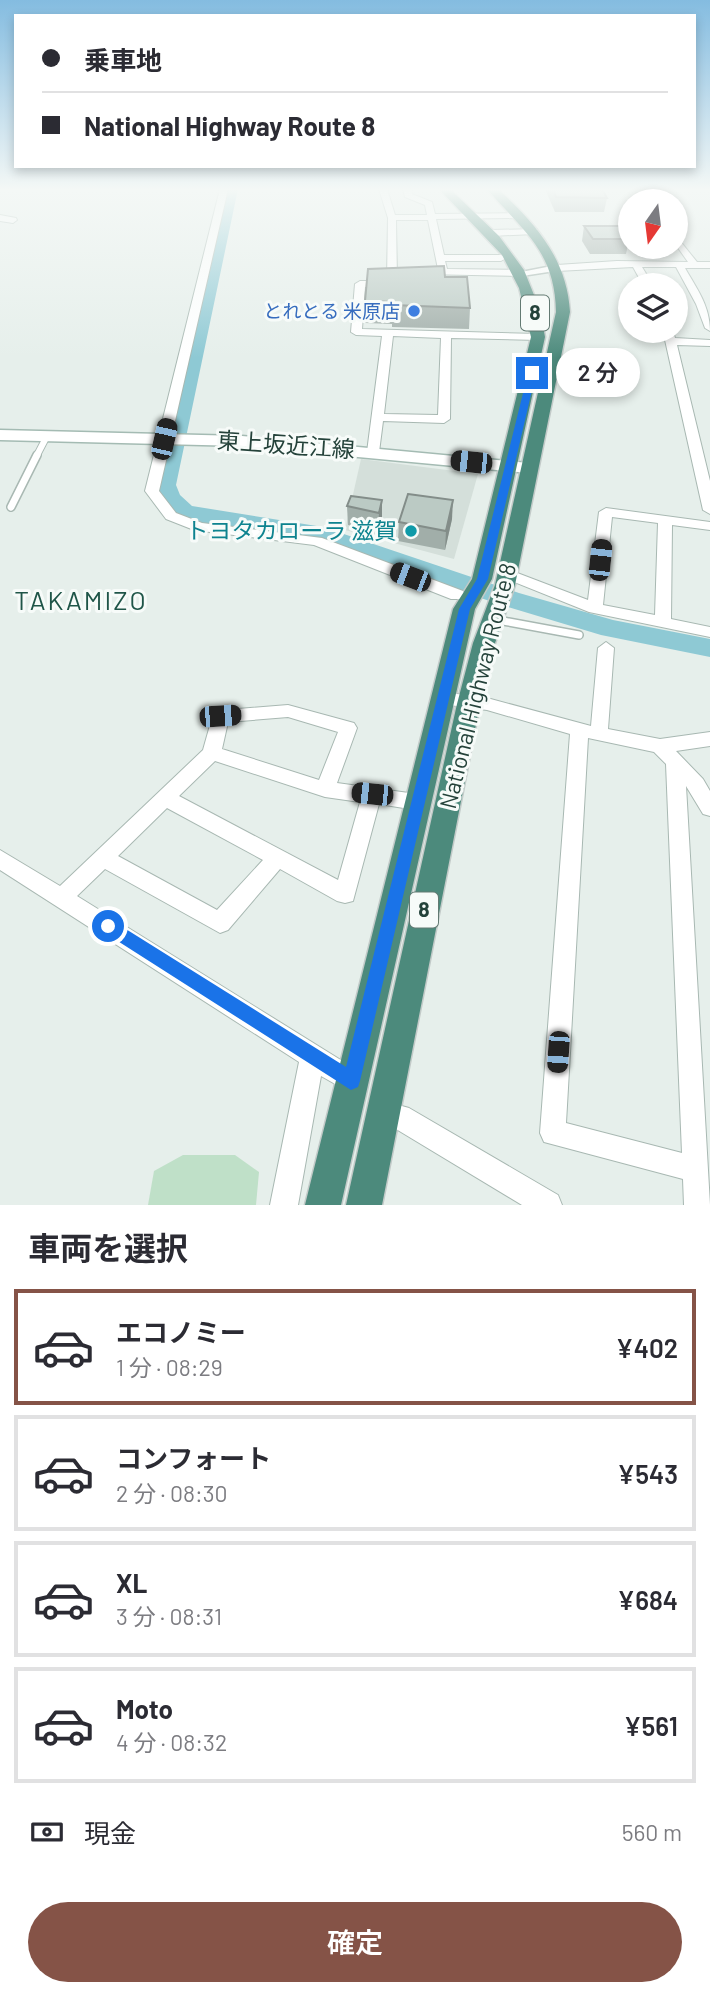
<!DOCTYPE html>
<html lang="ja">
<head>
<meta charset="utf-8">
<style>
	:root { --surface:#fff; --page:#f7f7f7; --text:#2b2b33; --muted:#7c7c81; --line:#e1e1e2; --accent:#855347 }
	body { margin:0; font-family:Barlow,"Noto Sans JP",sans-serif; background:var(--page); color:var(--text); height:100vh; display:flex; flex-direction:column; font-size:26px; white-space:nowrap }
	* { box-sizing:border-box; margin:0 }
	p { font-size:23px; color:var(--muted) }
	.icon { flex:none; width:38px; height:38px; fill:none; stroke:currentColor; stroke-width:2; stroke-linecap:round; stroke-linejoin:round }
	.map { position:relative; height:1205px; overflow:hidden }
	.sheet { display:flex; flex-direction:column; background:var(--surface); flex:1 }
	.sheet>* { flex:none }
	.guide { position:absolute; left:14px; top:14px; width:682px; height:154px; border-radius:0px; box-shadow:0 4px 10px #0003; display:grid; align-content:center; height:154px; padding:0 28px; background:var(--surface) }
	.needle { width:46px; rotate:194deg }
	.controls { position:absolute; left:618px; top:189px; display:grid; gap:14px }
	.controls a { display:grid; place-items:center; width:70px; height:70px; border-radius:50%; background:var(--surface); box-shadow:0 4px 10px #0003; font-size:35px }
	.end { position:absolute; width:32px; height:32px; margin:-16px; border:9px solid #1a73e8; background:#fff; box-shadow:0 0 0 4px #fff }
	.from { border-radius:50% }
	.bubble { position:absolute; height:49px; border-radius:24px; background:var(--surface); box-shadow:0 4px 10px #0003; font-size:23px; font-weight:600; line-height:49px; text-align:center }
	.car { position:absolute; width:21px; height:42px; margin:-21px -10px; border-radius:9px; box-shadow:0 0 5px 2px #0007; background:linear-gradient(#222 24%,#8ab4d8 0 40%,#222 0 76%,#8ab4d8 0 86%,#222 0) }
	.guide b { display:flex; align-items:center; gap:24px; height:66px; font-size:26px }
	.guide b+b { border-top:2px solid var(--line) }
	.guide i { width:18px; height:18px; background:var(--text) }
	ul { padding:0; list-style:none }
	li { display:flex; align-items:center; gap:21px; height:116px; margin:0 14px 10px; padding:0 14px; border:4px solid var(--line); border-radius:0px }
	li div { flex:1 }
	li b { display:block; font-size:26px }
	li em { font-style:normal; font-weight:600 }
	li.active { border-color:var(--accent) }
	li>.icon { width:63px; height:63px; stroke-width:1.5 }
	h2 { padding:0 28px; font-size:32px; line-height:84px }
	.pay { display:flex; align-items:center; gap:18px; height:77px; padding:0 28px; font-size:26px }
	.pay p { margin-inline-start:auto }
	.button { display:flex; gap:14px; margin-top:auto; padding:14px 28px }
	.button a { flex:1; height:80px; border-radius:42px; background:var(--accent); color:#fff; font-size:28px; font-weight:600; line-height:80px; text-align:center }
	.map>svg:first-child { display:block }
	.built { fill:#d4dfda }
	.green { fill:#bfe0c8 }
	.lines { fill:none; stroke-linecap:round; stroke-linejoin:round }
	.river { fill:#8ec9d4; fill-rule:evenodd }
	.service-far1-casing { stroke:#a8b8b2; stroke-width:8 }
	.service-casing { stroke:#a8b8b2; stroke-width:10 }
	.minor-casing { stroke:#a8b8b2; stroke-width:2 }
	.tertiary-casing { stroke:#a8b8b2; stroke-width:3 }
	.secondary-casing { stroke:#a4bbb3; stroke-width:3 }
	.trunk-casing { stroke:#c2cac8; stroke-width:3 }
	.service-far1 { stroke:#fff; stroke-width:6 }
	.service { stroke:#fff; stroke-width:7 }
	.minor { fill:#fff; fill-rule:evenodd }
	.tertiary { fill:#fff; fill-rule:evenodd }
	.secondary { fill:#fff; fill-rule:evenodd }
	.trunk { fill:#4c8a7c; fill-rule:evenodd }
	.wall { fill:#a1aea9 }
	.shaded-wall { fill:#838d89 }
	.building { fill:#bbcac4; stroke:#838d89; stroke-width:2 }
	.route { fill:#1a73e8 }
	.shop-dot { fill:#3f7fe0; stroke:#f7fbf9; stroke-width:2.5 }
	.culture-dot { fill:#0f9aa8; stroke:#f7fbf9; stroke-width:2.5 }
	.labels { text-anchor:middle; stroke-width:6; stroke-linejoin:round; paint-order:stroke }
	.far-shop-label { font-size:19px; fill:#366cbe; stroke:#f7fbf9; text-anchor:end }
	.shield { fill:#f7fbf9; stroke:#637a73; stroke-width:2 }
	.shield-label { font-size:21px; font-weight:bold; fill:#24423a }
	.street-label { font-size:23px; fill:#24423a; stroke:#f7fbf9 }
	.culture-label { font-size:23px; fill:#0d838f; stroke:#f7fbf9; text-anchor:end }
	.quarter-label { font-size:26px; letter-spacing:2px; fill:#1f5548; stroke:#f7fbf9 }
</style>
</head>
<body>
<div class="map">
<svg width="710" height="1205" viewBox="0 0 710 1205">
	<rect width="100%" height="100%" fill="#e6efeb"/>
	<!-- built -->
	<polygon class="built" points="361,459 478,474 454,559 345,530"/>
	<!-- green -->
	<polygon class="green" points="183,1155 235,1155 259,1172 256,1205 148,1205 154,1171"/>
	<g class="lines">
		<!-- river -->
		<polygon class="river" points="224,189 238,189 176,485 180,495 192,506 323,527 519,593 613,620 710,639 710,657 601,635 501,605 311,539 209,525 176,516 162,503 154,485"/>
		<!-- service-far1 casing -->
		<g class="service-far1-casing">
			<polyline id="service-far1" points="36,457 47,436"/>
		</g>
		<!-- service casing -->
		<g class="service-casing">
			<g id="service">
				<polyline points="11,507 37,455"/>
				<polyline points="503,621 579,635"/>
			</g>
		</g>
		<!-- minor casing -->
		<g class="minor-casing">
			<g id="minor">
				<polygon points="220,189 228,189 159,491 176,513 202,523 322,538 463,591 465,595 463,599 451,599 314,545 194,530 166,519 145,491"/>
				<path d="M379 189H387L395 215H427L425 205 405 197 403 189H411L412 194 432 202 435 214 522 213V217L519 218 436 219 444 255H501L506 258 501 261H445L447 269 522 270 527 273 522 276 420 274V270L438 269 428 220H396L397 279 393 286 390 287H365L362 329 538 334 543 337 538 340 451 338 450 419 444 423 383 421 379 452 373 456 367 452 382 336 356 335 351 332 355 284 360 281H386L387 279 388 218ZM393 336 441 338 438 415 384 414Z"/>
				<polygon points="0,215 16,218 17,220 13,223 0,221"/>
				<polygon points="537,229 537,233 534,234 491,236 487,233 491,230"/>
				<path d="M676 236 697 262H710V268H685C697 289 710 306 710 331L705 328 696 304 676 267H642L653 285H643L633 267 557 271 552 268 557 265 617 261 688 262 676 245Z"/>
				<polygon points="663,331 673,331 675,338 710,340 710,346 677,345 710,481 710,514 703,510"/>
				<path d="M606 508 710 522V530L672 525 671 619 710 627V637L589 612 502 577 499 574 507 569 512 571 588 600 599 512ZM612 517 658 523 655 615 603 605Z"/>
				<path d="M606 642 614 648 608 729 660 739 710 732V746L676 751 703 779 710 791V816L703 814 686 786 710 1205H684L683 1179 544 1142 540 1133 570 734 487 710 442 704 436 702 433 698 436 694 442 692 487 698 591 726 598 648ZM588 738 654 752 666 764 682 1153 566 1123Z"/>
				<path d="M288 705 354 723 357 728 337 783 416 794 423 797 426 802 423 807 416 810 379 804 353 901 345 903 337 901 280 869 228 930 220 933 105 869 77 896 360 1072 363 1081 360 1090 351 1093 321 1076 298 1205H270L299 1062 0 870V850L60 886 203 750 214 711ZM288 717 338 732 319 780 222 749 228 722ZM215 761 325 797 360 802 338 880 179 796ZM167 808 263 860 217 910 118 856Z"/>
				<polygon points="380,1100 409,1108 558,1195 562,1205 522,1205 396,1129 371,1122 367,1113 371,1104"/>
			</g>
		</g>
		<!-- tertiary casing -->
		<g class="tertiary-casing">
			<polygon id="tertiary" points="557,265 561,266 561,270 522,276 516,273"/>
		</g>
		<!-- secondary casing -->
		<g class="secondary-casing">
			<polygon id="secondary" points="0,430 242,436 528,463 537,468 528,473 242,446 0,440"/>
		</g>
		<!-- trunk casing -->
		<g class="trunk-casing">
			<g id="trunk">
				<polygon points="439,189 450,189 499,236 524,270 540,310 545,337 492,579 475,609 341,1205 305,1205 453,609 472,579 531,337 519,288 502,255"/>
				<path d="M487 189H498C536 224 567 259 570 312L515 585 495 643 480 704 382 1205H346L457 704 473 643 495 585 556 312C555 251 523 231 487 189Z"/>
			</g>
		</g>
		<!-- service-far1 -->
		<use href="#service-far1" class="service-far1"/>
		<!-- service -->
		<use href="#service" class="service"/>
		<!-- minor -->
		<use href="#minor" class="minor"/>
		<!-- tertiary -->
		<use href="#tertiary" class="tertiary"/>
		<!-- secondary -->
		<use href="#secondary" class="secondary"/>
		<!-- trunk -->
		<use href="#trunk" class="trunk"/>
	</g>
	<!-- wall -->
	<g class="wall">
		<polygon points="545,189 602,189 607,198 604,212 555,212"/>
		<polygon points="584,226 629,239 626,254 590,254 582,241"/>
		<polygon points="445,277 470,308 469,329 392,327 392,324 365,323 365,301"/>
		<polygon points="382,500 382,520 378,532 348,525 347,506"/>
		<polygon points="452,519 445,550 398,541 399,522"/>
	</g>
	<!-- shaded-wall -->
	<g class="shaded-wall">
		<polygon points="382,500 382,520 378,532 379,513"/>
		<polygon points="453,500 452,519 445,550 446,531"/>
	</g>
	<!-- building -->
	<g class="building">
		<polygon points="553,189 602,189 607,198 556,197"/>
		<polygon points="584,226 622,226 629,239 593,239"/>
		<polygon points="444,266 445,277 467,277 470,308 393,305 393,302 365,301 368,269"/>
		<polygon points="408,494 453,500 446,531 399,522"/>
		<polygon points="351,496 382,500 379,513 347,506"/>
	</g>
	<!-- sky -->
	<linearGradient id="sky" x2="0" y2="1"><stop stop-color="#84bce0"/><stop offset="0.53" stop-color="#f4f8f6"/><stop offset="1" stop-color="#f4f8f6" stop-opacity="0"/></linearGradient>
	<rect width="710" height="358" fill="url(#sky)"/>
	<!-- route -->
	<polygon class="route" points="532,371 536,373 488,579 470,609 360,1081 358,1087 351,1090 102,931 100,926 102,921 113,921 346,1067 459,609 477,579 528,373"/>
	<!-- markers -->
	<circle class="shop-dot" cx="414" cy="311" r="7"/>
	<circle class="culture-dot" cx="411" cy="531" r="7"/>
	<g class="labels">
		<!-- far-shop labels -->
		<g class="far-shop-label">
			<text x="400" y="318">とれとる 米原店</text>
		</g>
		<!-- shield labels -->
		<g class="shield">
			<rect x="521" y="295.5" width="28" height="35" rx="5"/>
			<rect x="410" y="892.5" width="28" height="35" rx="5"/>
		</g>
		<g class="shield-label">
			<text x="535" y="320">8</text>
			<text x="424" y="917">8</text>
		</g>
		<!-- street labels -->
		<g class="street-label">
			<text transform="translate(286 445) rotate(4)" y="8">東上坂近江線</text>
			<text transform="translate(478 686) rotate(-76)" y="8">National Highway Route 8</text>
		</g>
		<!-- culture labels -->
		<g class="culture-label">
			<text x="397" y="539">トヨタカローラ 滋賀</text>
		</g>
		<!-- quarter labels -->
		<g class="quarter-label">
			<text x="81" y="610">TAKAMIZO</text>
		</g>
	</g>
</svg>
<div class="controls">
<a><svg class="needle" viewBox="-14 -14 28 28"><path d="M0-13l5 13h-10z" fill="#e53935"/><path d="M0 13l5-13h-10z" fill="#7c7c81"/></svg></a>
<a><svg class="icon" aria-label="layers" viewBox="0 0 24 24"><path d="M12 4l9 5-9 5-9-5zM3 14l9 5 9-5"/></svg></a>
</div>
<i class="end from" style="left:108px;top:926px"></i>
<i class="end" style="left:532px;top:373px"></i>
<div class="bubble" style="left:556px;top:348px;width:84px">2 分</div>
<i class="car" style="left:164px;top:439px;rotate:13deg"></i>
<i class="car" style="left:471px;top:462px;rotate:276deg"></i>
<i class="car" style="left:600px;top:560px;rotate:6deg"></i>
<i class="car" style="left:410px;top:577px;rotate:291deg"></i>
<i class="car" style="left:220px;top:716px;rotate:86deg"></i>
<i class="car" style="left:372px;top:794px;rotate:276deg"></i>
<i class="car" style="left:558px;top:1052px;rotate:184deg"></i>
<div class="guide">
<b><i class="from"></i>乗車地</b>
<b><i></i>National Highway Route 8</b>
</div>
</div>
<section class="sheet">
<h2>車両を選択</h2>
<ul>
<li class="active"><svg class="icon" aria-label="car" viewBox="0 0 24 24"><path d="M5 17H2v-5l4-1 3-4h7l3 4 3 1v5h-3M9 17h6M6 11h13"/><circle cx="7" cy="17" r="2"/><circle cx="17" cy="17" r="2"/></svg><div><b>エコノミー</b><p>1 分 · 08:29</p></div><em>¥402</em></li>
<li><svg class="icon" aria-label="car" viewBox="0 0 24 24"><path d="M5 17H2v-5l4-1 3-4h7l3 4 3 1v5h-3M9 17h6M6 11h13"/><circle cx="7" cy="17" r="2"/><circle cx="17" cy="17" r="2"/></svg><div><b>コンフォート</b><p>2 分 · 08:30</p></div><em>¥543</em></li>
<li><svg class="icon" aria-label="car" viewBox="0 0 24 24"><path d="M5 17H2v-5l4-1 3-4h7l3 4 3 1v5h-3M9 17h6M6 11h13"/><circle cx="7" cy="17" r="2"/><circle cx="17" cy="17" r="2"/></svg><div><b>XL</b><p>3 分 · 08:31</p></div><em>¥684</em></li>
<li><svg class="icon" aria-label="car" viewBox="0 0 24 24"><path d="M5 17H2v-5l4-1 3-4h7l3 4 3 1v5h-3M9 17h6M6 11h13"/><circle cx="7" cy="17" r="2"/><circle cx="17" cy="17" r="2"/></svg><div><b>Moto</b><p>4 分 · 08:32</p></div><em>¥561</em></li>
</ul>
<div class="pay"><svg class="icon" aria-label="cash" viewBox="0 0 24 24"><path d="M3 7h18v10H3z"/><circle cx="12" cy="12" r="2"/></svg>現金<p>560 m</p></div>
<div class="button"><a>確定</a></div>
</section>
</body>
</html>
